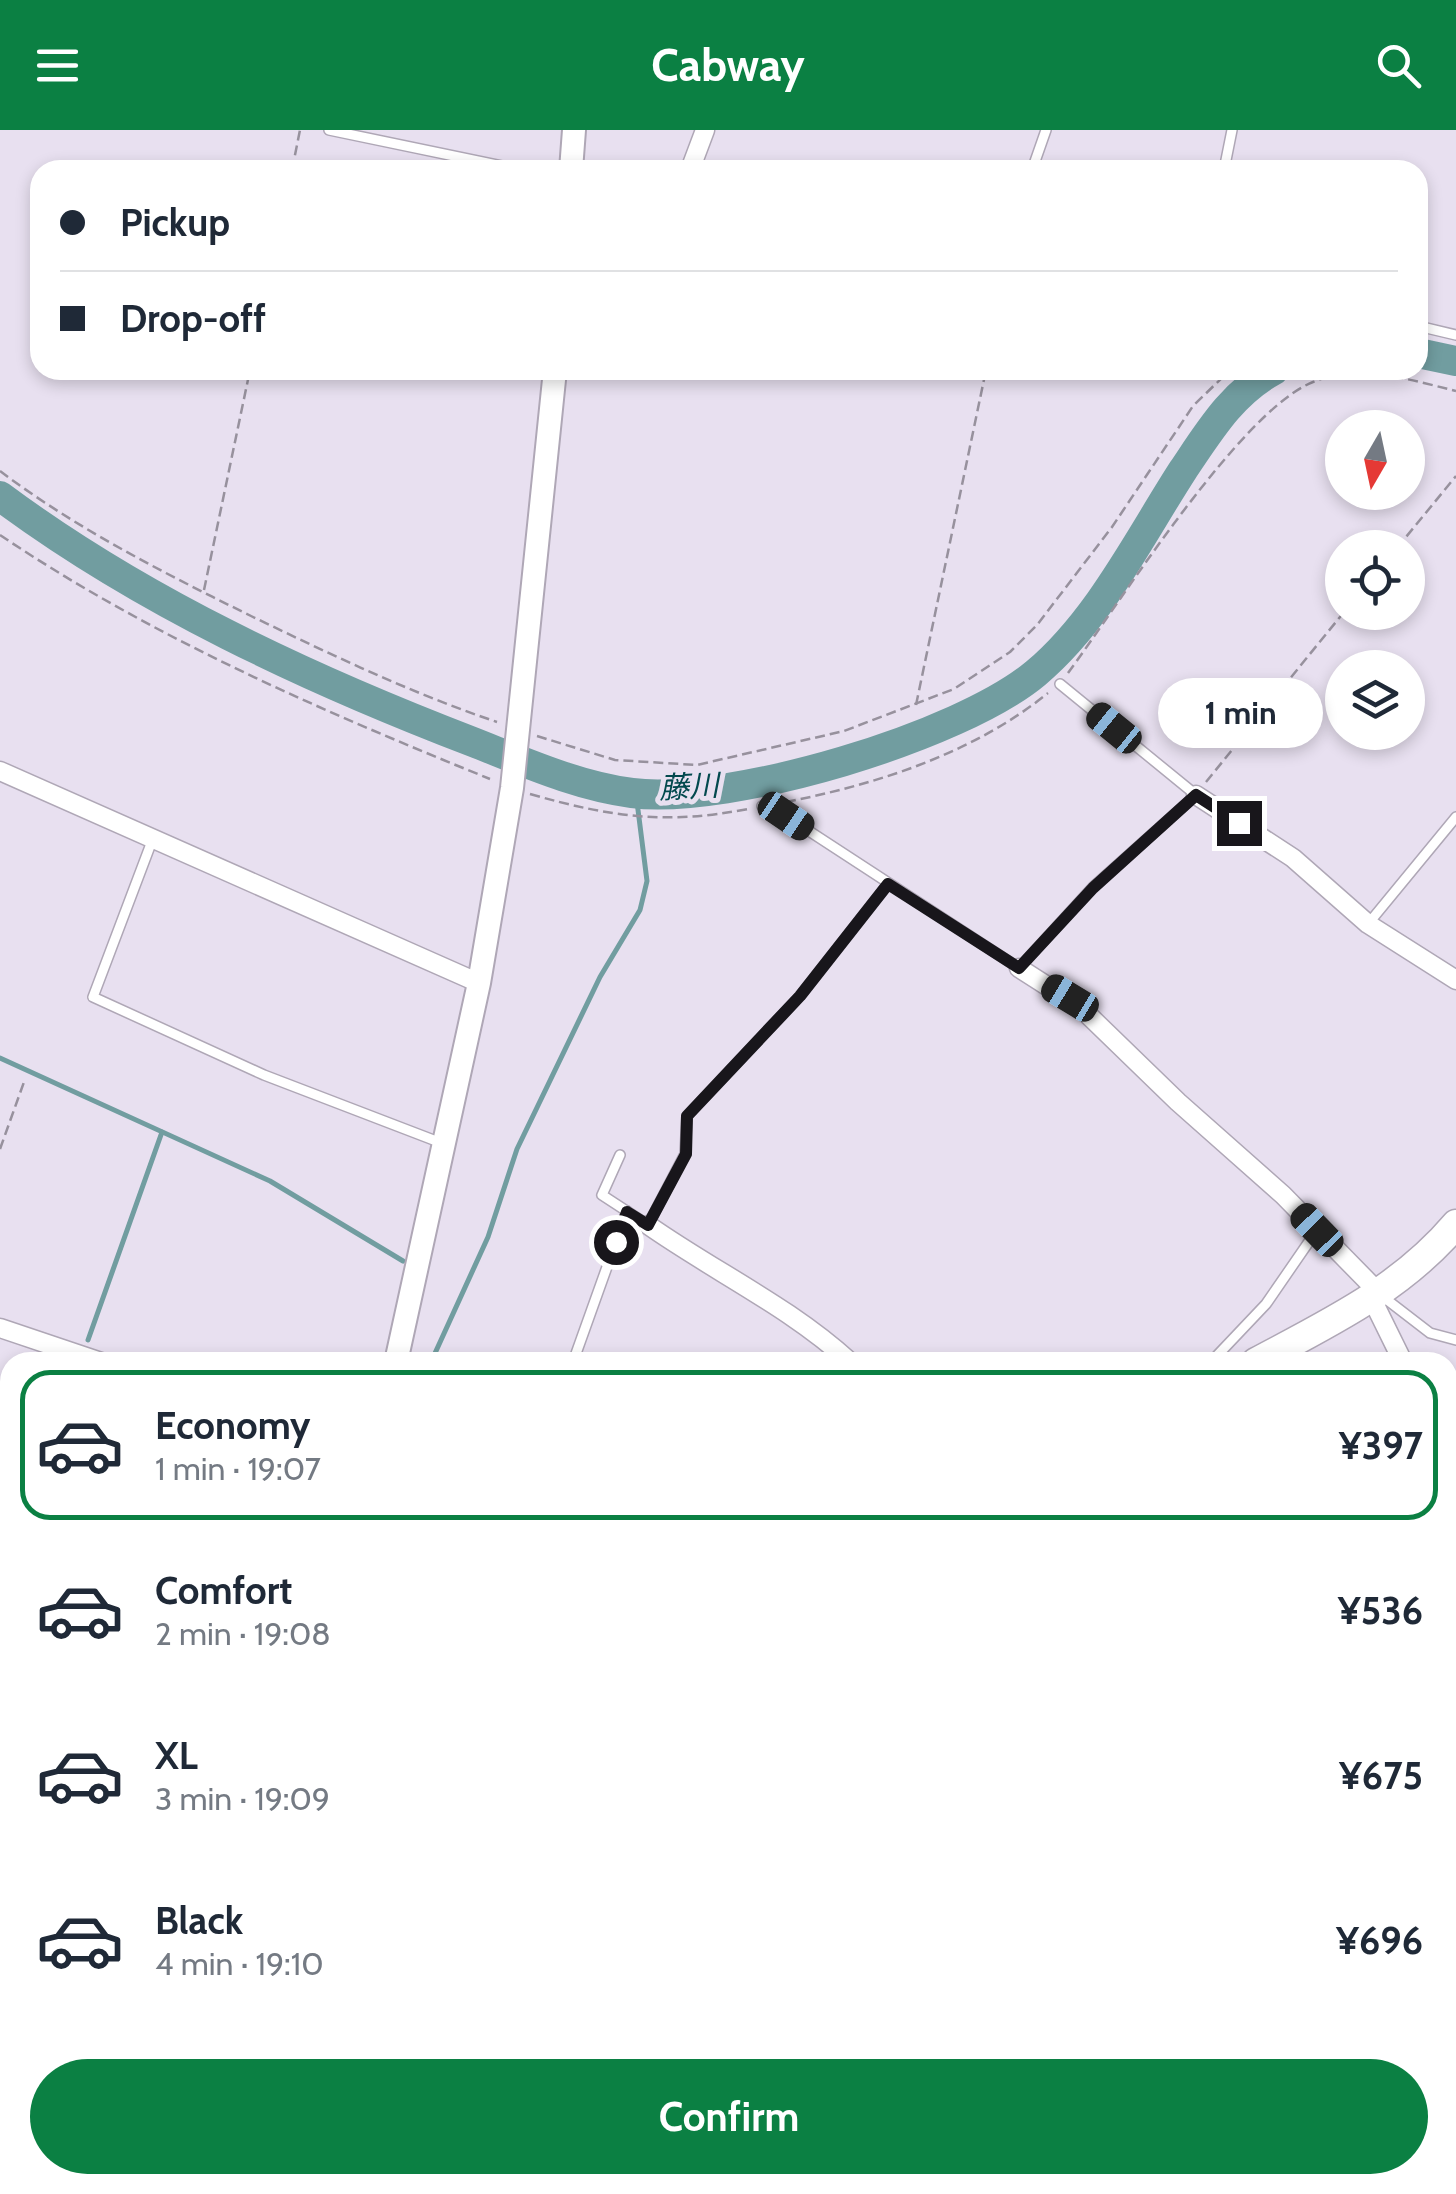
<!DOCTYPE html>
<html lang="en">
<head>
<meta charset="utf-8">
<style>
	:root { --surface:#fff; --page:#f6f6f7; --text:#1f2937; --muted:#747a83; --line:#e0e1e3; --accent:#0b8043 }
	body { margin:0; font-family:Cabin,"Noto Sans JP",sans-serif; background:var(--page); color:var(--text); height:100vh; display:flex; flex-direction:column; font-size:38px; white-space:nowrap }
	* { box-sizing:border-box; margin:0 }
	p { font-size:32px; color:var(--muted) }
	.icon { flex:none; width:55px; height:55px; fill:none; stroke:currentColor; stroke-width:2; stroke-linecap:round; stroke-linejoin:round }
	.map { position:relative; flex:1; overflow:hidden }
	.side { position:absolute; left:0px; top:1222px; width:1458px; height:842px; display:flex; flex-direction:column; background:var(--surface); border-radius:30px 30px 0 0; box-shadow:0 5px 15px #0003 }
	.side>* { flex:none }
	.hud { position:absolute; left:30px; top:30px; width:1398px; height:220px; border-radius:30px; box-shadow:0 5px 15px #0003; display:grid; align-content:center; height:220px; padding:0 30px; background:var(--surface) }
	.needle { width:65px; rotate:189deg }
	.buttons { position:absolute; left:1325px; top:280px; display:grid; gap:20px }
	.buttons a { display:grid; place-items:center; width:100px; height:100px; border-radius:50%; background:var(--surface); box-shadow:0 5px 15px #0003; font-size:50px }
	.end { position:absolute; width:45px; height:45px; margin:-22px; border:12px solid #18161b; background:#fff; box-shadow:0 0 0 5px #fff }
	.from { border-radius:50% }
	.bubble { position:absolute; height:70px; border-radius:35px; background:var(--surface); box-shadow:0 5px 15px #0003; font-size:32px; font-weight:700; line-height:70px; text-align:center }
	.car { position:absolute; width:30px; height:60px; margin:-30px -15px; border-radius:12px; box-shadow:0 0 8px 2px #0007; background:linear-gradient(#222 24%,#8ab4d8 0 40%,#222 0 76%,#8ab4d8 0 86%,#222 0) }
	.hud b { display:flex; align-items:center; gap:35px; height:95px; font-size:38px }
	.hud b+b { border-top:2px solid var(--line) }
	.hud i { width:25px; height:25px; background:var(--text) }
	ul { padding:18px 0 0; list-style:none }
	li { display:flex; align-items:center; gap:30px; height:150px; margin:0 20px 15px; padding:0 10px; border:5px solid transparent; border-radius:30px }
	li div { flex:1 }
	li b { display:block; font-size:38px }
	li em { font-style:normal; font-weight:700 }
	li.active { border-color:var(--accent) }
	li>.icon { width:90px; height:90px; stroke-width:1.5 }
	.primary-button { display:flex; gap:20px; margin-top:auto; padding:20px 30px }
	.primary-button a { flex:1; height:115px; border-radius:60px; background:var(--accent); color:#fff; font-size:40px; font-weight:700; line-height:115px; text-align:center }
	header { display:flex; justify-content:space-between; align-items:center; height:130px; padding:0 30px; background:var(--accent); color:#fff; font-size:45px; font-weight:700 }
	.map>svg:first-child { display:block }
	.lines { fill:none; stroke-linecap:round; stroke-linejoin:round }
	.stream { stroke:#719da0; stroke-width:5 }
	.river { stroke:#719da0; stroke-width:30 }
	.service-casing { stroke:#afa7b6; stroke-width:12 }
	.minor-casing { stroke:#afa7b6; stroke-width:21 }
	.tertiary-casing { stroke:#afa7b6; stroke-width:26 }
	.primary-casing { stroke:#afa7b6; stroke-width:31 }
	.path { stroke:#97919d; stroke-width:2.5; stroke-dasharray:10 5; stroke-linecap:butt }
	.service { stroke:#fff; stroke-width:9 }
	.minor { stroke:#fff; stroke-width:18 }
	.tertiary { stroke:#fff; stroke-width:22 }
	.primary { stroke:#fff; stroke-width:28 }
	.route { stroke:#18161b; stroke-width:12 }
	.labels { text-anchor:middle; stroke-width:10; stroke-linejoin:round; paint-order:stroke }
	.water-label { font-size:30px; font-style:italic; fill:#03494e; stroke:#e8e0f0 }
</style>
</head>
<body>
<header><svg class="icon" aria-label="menu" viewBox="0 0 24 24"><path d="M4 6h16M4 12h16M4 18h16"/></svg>Cabway<svg class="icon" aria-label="search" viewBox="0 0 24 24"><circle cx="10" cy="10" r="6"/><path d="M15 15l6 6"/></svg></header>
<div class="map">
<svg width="1456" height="2064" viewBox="0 0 1456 2064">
	<rect width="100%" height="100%" fill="#e8e0f0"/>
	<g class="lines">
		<!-- stream -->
		<g class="stream">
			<polyline points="0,928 270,1051 403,1131"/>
			<polyline points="88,1210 162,1002"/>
			<polyline points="431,1232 488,1107 517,1019 600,847 640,780 647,751 636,664"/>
			<polyline points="0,1497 10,1470"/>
			<polyline points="359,2055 363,2064"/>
		</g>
		<!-- river -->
		<g class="river">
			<polyline points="1418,223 1456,231"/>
			<path d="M0 366C141 471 309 549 473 612 524 632 577 656 632 663 731 675 960 607 1036 543 1099 490 1139 408 1183 340 1210 300 1232 263 1274 240"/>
		</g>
		<!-- service casing -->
		<g class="service-casing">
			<g id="service">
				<polyline points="329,0 521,40"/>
				<polyline points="1032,40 1046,0"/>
				<polyline points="1224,40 1232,0"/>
				<polyline points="1418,196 1456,205"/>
				<polyline points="762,676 786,686 1019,838 1093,757 1196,665 1060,554"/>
				<polyline points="152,711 93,867 264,945 444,1014"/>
				<polyline points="1368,794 1456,687"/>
				<polyline points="620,1025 602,1065 648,1095 685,1024 687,986 800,866 888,754"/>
				<polyline points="1382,1166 1430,1203 1456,1210"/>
				<polyline points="573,1232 627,1081"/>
				<polyline points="1211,1232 1266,1174 1317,1100"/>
				<polyline points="0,1606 10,1615"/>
				<polyline points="777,2064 782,2055"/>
			</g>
		</g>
		<!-- minor casing -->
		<g class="minor-casing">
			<g id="minor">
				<polyline points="690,40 705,0"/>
				<polyline points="0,641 479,853"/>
				<polyline points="1196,665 1293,728 1368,794 1456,850"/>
				<polyline points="1019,838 1080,877 1178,972 1283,1065 1380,1164"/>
				<path d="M648 1095C715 1142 790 1177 850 1232"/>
				<polyline points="1372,1169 1403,1232"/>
				<polyline points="0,1198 101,1232"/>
				<polyline points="1451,1732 1456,1704"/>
				<polyline points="0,2017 10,2021"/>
				<polyline points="642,2055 660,2064"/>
			</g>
		</g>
		<!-- tertiary casing -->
		<g class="tertiary-casing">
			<g id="tertiary">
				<polyline points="571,40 574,0"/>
				<polyline points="396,1232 479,853 512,658 555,240"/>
				<polyline points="0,1732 10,1735"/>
			</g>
		</g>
		<!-- primary casing -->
		<g class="primary-casing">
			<g id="primary">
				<path d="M1256 1232C1329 1193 1401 1159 1456 1094"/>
				<polyline points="95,2064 101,2055"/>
			</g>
		</g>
		<!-- path -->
		<g class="path">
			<polyline points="292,40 300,0"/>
			<path d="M0 341C77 399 164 443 251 486 332 525 411 563 497 592"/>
			<path d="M0 405C153 508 320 580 490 649"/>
			<polyline points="1397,418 1456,346"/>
			<polyline points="204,460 250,240"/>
			<path d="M1068 543C1119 474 1240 281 1313 252 1358 233 1411 250 1456 261"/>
			<polyline points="916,575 986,240"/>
			<polyline points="537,606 615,630 697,635 844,601 954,559 1010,522 1037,495 1112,397 1193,276 1230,240"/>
			<polyline points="1206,652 1344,482"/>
			<path d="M530 664C611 687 665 695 748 679"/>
			<path d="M786 672C878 654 974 623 1048 563"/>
			<polyline points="0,1019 24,952"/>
			<polyline points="373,2055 377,2064"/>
			<polyline points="547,2064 549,2055"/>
			<polyline points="1108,2064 1109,2055"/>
			<polyline points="1380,2064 1381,2055"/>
		</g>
		<!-- service -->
		<use href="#service" class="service"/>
		<!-- minor -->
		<use href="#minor" class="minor"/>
		<!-- tertiary -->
		<use href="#tertiary" class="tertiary"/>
		<!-- primary -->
		<use href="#primary" class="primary"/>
	</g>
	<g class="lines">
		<!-- route -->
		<polyline class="route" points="616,1112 627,1082 648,1095 686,1024 687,986 800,866 888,754 1019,838 1093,758 1196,665 1239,693"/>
	</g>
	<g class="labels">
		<!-- water labels -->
		<g class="water-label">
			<text transform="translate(689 657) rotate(-3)" y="10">藤川</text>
		</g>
	</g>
</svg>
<div class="buttons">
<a><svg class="needle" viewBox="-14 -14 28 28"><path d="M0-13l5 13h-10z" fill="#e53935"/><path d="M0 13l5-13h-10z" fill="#747a83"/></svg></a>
<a><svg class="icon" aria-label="locate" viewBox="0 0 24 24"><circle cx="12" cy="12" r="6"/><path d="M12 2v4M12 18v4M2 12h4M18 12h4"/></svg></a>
<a><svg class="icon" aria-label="layers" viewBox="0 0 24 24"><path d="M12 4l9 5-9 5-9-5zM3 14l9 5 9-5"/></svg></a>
</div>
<i class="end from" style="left:616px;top:1112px"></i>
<i class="end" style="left:1239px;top:693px"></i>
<div class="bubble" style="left:1158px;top:548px;width:165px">1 min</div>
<i class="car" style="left:1114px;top:598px;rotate:309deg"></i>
<i class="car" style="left:786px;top:686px;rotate:124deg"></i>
<i class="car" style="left:1070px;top:868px;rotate:301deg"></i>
<i class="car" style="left:1317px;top:1100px;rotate:316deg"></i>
<div class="hud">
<b><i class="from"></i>Pickup</b>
<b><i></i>Drop-off</b>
</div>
<section class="side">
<ul>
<li class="active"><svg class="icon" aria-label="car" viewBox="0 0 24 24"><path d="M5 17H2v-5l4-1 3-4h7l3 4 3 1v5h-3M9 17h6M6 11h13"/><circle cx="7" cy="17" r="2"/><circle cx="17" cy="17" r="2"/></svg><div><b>Economy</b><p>1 min · 19:07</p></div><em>¥397</em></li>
<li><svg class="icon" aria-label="car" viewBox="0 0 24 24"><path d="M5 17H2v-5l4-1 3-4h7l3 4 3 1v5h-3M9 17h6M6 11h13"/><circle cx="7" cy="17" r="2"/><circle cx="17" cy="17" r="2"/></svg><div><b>Comfort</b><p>2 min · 19:08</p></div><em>¥536</em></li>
<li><svg class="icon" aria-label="car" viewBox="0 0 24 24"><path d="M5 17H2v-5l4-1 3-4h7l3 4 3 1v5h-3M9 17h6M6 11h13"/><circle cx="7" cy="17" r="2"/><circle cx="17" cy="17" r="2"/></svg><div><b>XL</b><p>3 min · 19:09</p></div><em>¥675</em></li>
<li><svg class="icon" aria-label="car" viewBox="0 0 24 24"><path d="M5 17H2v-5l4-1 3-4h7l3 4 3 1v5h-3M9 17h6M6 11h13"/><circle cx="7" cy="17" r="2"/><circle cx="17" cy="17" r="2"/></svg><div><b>Black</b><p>4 min · 19:10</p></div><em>¥696</em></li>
</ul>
<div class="primary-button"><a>Confirm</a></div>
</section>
</div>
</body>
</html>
